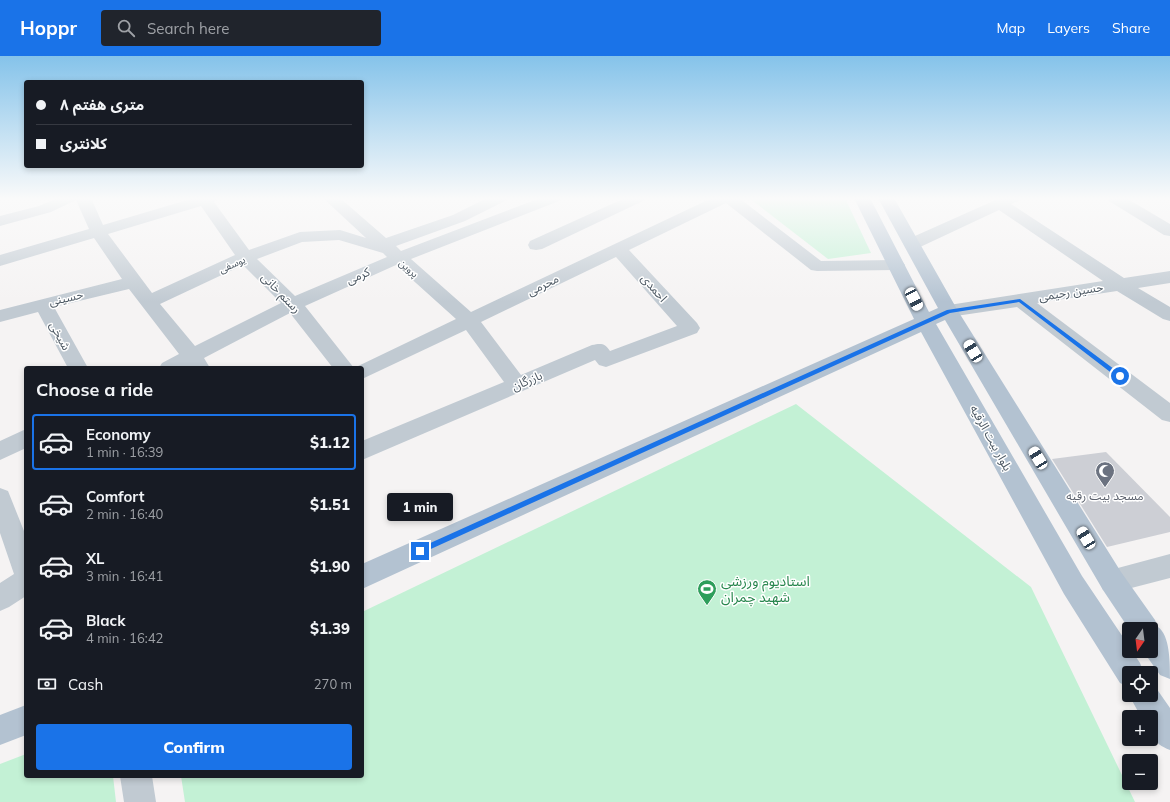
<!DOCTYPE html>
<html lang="en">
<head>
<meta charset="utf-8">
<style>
	:root { --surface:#171b24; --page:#20242c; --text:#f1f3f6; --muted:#9ea1a6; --line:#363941; --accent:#1a73e8 }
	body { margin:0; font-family:Mulish,"Noto Sans Arabic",sans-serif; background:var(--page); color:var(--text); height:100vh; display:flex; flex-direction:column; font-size:15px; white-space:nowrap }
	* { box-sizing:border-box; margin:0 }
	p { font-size:13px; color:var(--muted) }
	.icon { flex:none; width:22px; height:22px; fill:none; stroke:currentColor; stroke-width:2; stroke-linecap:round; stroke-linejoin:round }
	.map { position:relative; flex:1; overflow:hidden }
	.side { position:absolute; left:24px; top:310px; width:340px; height:412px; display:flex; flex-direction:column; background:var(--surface); border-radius:4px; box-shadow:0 2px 6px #0003 }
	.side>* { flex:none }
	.guide { position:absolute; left:24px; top:24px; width:340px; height:88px; border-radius:4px; box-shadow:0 2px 6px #0003; display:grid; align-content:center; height:88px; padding:0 12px; background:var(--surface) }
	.needle { width:26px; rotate:194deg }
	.fabs { position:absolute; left:1122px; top:566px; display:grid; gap:8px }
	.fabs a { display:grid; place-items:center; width:36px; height:36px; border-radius:4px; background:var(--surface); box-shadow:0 2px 6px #0003; font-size:20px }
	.end { position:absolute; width:18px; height:18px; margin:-9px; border:5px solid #1a73e8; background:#fff; box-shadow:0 0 0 2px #fff }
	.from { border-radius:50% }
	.bubble { position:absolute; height:28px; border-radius:4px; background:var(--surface); box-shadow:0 2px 6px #0003; font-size:13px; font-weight:800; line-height:28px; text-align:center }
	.car { position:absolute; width:12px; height:24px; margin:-12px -6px; border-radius:5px; box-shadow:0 0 3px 1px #0007; background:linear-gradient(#fff 24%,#345 0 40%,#fff 0 76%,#345 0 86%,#fff 0) }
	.guide b { display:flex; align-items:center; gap:14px; height:38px; font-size:15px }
	.guide b+b { border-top:1px solid var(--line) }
	.guide i { width:10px; height:10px; background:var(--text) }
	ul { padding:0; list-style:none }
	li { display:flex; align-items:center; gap:12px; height:56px; margin:0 8px 6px; padding:0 4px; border:2px solid transparent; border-radius:4px }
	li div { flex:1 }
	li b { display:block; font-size:15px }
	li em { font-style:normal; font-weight:800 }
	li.active { border-color:var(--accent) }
	li>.icon { width:36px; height:36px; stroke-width:1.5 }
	h2 { padding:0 12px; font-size:18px; line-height:48px }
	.pay { display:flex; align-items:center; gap:10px; height:44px; padding:0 12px; font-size:15px }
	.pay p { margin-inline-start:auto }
	.cta { display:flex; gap:8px; margin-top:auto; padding:8px 12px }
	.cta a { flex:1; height:46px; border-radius:4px; background:var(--accent); color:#fff; font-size:16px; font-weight:800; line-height:46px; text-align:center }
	header { display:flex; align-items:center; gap:24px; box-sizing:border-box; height:56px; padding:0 20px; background:var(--accent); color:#fff }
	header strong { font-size:19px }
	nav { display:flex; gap:22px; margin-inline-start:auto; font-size:14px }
	.search { width:280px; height:36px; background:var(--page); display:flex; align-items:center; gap:10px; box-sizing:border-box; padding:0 14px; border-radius:4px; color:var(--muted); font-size:15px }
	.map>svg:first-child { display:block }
	.green { fill:#c3f1d5 }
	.building { fill:#cdcfd5 }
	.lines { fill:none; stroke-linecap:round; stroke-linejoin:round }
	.minor { fill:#c1cad2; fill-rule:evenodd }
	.major { fill:#b3c2d1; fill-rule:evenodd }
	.route { fill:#1a73e8 }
	.labels { text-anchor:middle; stroke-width:3; stroke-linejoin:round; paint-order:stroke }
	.far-street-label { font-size:10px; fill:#4a5661; stroke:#fff }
	.street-label { font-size:12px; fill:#4a5661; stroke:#fff }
	.worship-label { font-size:12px; fill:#5b616d; stroke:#fff }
	.near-leisure-label { font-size:14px; fill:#27864d; stroke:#fff; text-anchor:start }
</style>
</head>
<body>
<header>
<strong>Hoppr</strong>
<div class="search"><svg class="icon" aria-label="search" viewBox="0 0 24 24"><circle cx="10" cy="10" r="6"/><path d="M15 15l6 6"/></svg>Search here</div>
<nav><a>Map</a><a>Layers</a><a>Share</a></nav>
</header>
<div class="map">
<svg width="1170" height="746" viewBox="0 0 1170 746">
	<rect width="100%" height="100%" fill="#f5f3f3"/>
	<!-- green -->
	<g class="green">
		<polygon points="749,142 845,142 871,197 828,203"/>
		<polygon points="796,348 1031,531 1135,746 185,746 181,720 362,720 362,556"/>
		<polygon points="26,698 26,720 113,720 116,746 0,746 0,708"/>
	</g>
	<!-- building -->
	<polygon class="building" points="1106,396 1170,461 1170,476 1107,491 1052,403"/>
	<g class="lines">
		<!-- minor -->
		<g class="minor">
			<path d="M57 142H91L103 169 194 142H218L214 146 249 194 300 176 340 174 366 182 323 142H340L386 182 453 159 487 142H507L505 145 465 165 396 190 401 195 540 142H561L559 145 411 203 471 256 712 142H739L821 205 896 204 902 205 905 209 902 213 896 214 817 215 811 214 726 147 629 194 697 267 700 272 697 277 606 311 599 309 595 304 362 404V385L504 326 466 274 362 323V312H333L290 257 204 302 210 312H190L189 311 186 312H159L162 307 179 298 129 233 54 251 88 312H68L38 256 0 266V254L122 223 94 182 0 210V199L89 173 76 144 51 156 0 170V160L39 150ZM201 150 235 199 152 237 108 178ZM339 184 383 197 387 201 295 240 257 203 302 186ZM616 201 677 270 610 295C605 287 601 287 592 289L521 319 481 266ZM243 209 281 247 195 290 160 248ZM396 209 456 263 354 312 305 250Z"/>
			<polygon points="625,142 645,142 643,145 542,193 536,194 530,193 528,189 530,185"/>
			<polygon points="1000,142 1020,142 1018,145 1011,148 1124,222 1170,215 1170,227 1138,232 1170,251 1170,265 1163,263 1117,235 1037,247 1170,347 1170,366 1162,364 1017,251 949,261 942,259 940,255 942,251 949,249 1103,225 999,154 918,192 912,193 906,192 904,188 906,184"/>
			<polygon points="1107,142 1126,142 1170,168 1170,180 1164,179 1109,145"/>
			<polygon points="26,373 26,392 0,404 0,385"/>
			<polygon points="0,432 8,435 26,480 26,540 9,551 0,555 0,527 14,518 0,477"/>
			<polygon points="1170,498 1170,522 1112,537 1103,534 1099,525 1103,516"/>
			<polygon points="120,720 152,720 156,746 124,746"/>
		</g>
		<!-- major -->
		<g class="major">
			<path d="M854 142H870L929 256 938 252 878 142H894L958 255 1121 516 1155 564 1158 571C1170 579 1170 607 1170 623L1160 619 1143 595H1151V573H1129L1103 534 945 264 936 268 1082 520 1129 590V595H1132L1140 607 1144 617H1129V631L1120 627 1064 538 921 276 362 533V508L914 263Z"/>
			<path d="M1151 627 1154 629 1170 652V694C1152 687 1151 679 1151 661H1141L1129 639H1151Z"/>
			<polygon points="26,649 26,679 0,689 0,659"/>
		</g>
	</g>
	<!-- sky -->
	<linearGradient id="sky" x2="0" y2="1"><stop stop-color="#85c3ea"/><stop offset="0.58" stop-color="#fafafa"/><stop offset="1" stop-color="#fafafa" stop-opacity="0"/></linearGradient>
	<rect width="1170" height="246" fill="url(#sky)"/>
	<!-- route -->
	<polygon class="route" points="1020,243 1122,319 1122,322 1118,322 1019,246 950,257 422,497 417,497 416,495 417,493 947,254"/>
	<!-- icons -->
	<defs>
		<g id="mosque-pin" transform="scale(1)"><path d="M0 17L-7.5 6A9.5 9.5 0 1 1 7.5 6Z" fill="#6b7280" stroke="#fff"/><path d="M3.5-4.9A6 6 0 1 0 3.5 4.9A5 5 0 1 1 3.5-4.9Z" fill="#fff"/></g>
		<g id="stadium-pin" transform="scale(1)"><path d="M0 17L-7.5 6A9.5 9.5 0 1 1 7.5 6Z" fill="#2e9e5b" stroke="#fff"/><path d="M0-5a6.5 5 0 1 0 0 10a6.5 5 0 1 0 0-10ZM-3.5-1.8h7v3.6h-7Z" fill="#fff"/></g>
	</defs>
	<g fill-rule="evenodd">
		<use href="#mosque-pin" x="1105" y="415"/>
		<use href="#stadium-pin" x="707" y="533"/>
	</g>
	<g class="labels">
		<!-- far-street labels -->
		<g class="far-street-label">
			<text transform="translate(232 208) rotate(-24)" y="4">یوسفی</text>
			<text transform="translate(409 212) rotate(41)" y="4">پروین</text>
		</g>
		<!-- street labels -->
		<g class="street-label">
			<text transform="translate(358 220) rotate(-24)" y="4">کرمی</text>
			<text transform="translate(543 229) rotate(-26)" y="4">محرمی</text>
			<text transform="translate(654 232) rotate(49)" y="4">احمدی</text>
			<text transform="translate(1071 236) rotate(-9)" y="4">حسین رحیمی</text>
			<text transform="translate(281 237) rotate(46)" y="4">رستم خانی</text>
			<text transform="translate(66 242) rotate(-13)" y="4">حسینی</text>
			<text transform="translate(60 280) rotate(62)" y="4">شیخی</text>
			<text transform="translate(527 325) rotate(-23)" y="4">بازرگان</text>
			<text transform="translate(991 382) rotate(61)" y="4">بلوار بیت الرقیه</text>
		</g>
		<!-- worship labels -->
		<g class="worship-label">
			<text x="1105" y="444">مسجد بیت رقیه</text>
		</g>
		<!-- near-leisure labels -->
		<g class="near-leisure-label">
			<text x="721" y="530">استادیوم ورزشی<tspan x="721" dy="16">شهید چمران</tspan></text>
		</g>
	</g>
</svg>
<div class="fabs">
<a><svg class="needle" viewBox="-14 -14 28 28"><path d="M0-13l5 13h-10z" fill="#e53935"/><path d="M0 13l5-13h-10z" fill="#9ea1a6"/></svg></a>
<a><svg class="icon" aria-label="locate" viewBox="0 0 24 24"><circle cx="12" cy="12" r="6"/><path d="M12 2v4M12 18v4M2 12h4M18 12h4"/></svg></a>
<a>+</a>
<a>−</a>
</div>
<i class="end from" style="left:1120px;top:320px"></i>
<i class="end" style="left:420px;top:495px"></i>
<div class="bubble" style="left:387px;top:437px;width:66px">1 min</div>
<i class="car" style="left:914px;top:243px;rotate:153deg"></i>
<i class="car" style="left:973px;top:295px;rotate:329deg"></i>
<i class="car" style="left:1038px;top:402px;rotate:329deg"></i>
<i class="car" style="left:1086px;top:482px;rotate:329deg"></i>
<div class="guide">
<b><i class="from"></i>۸ متری هفتم</b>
<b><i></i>کلانتری</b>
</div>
<section class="side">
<h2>Choose a ride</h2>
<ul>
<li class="active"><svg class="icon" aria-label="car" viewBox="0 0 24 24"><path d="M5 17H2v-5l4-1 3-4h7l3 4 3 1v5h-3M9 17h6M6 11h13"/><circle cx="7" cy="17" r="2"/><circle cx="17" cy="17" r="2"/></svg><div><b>Economy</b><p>1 min · 16:39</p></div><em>$1.12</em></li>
<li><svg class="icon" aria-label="car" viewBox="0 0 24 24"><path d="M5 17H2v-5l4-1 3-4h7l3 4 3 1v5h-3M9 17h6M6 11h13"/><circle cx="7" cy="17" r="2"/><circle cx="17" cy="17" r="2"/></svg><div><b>Comfort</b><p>2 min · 16:40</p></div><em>$1.51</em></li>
<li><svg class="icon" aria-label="car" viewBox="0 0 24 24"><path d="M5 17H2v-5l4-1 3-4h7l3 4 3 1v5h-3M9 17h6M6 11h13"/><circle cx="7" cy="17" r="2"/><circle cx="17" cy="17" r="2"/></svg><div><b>XL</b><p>3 min · 16:41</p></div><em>$1.90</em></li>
<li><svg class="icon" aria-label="car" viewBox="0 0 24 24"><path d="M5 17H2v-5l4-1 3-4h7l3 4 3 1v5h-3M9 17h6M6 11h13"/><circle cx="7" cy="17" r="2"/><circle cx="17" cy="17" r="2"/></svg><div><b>Black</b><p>4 min · 16:42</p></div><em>$1.39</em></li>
</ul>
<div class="pay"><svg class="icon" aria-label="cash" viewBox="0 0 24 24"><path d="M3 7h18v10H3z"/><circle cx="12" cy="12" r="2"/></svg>Cash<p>270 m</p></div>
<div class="cta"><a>Confirm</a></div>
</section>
</div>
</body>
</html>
